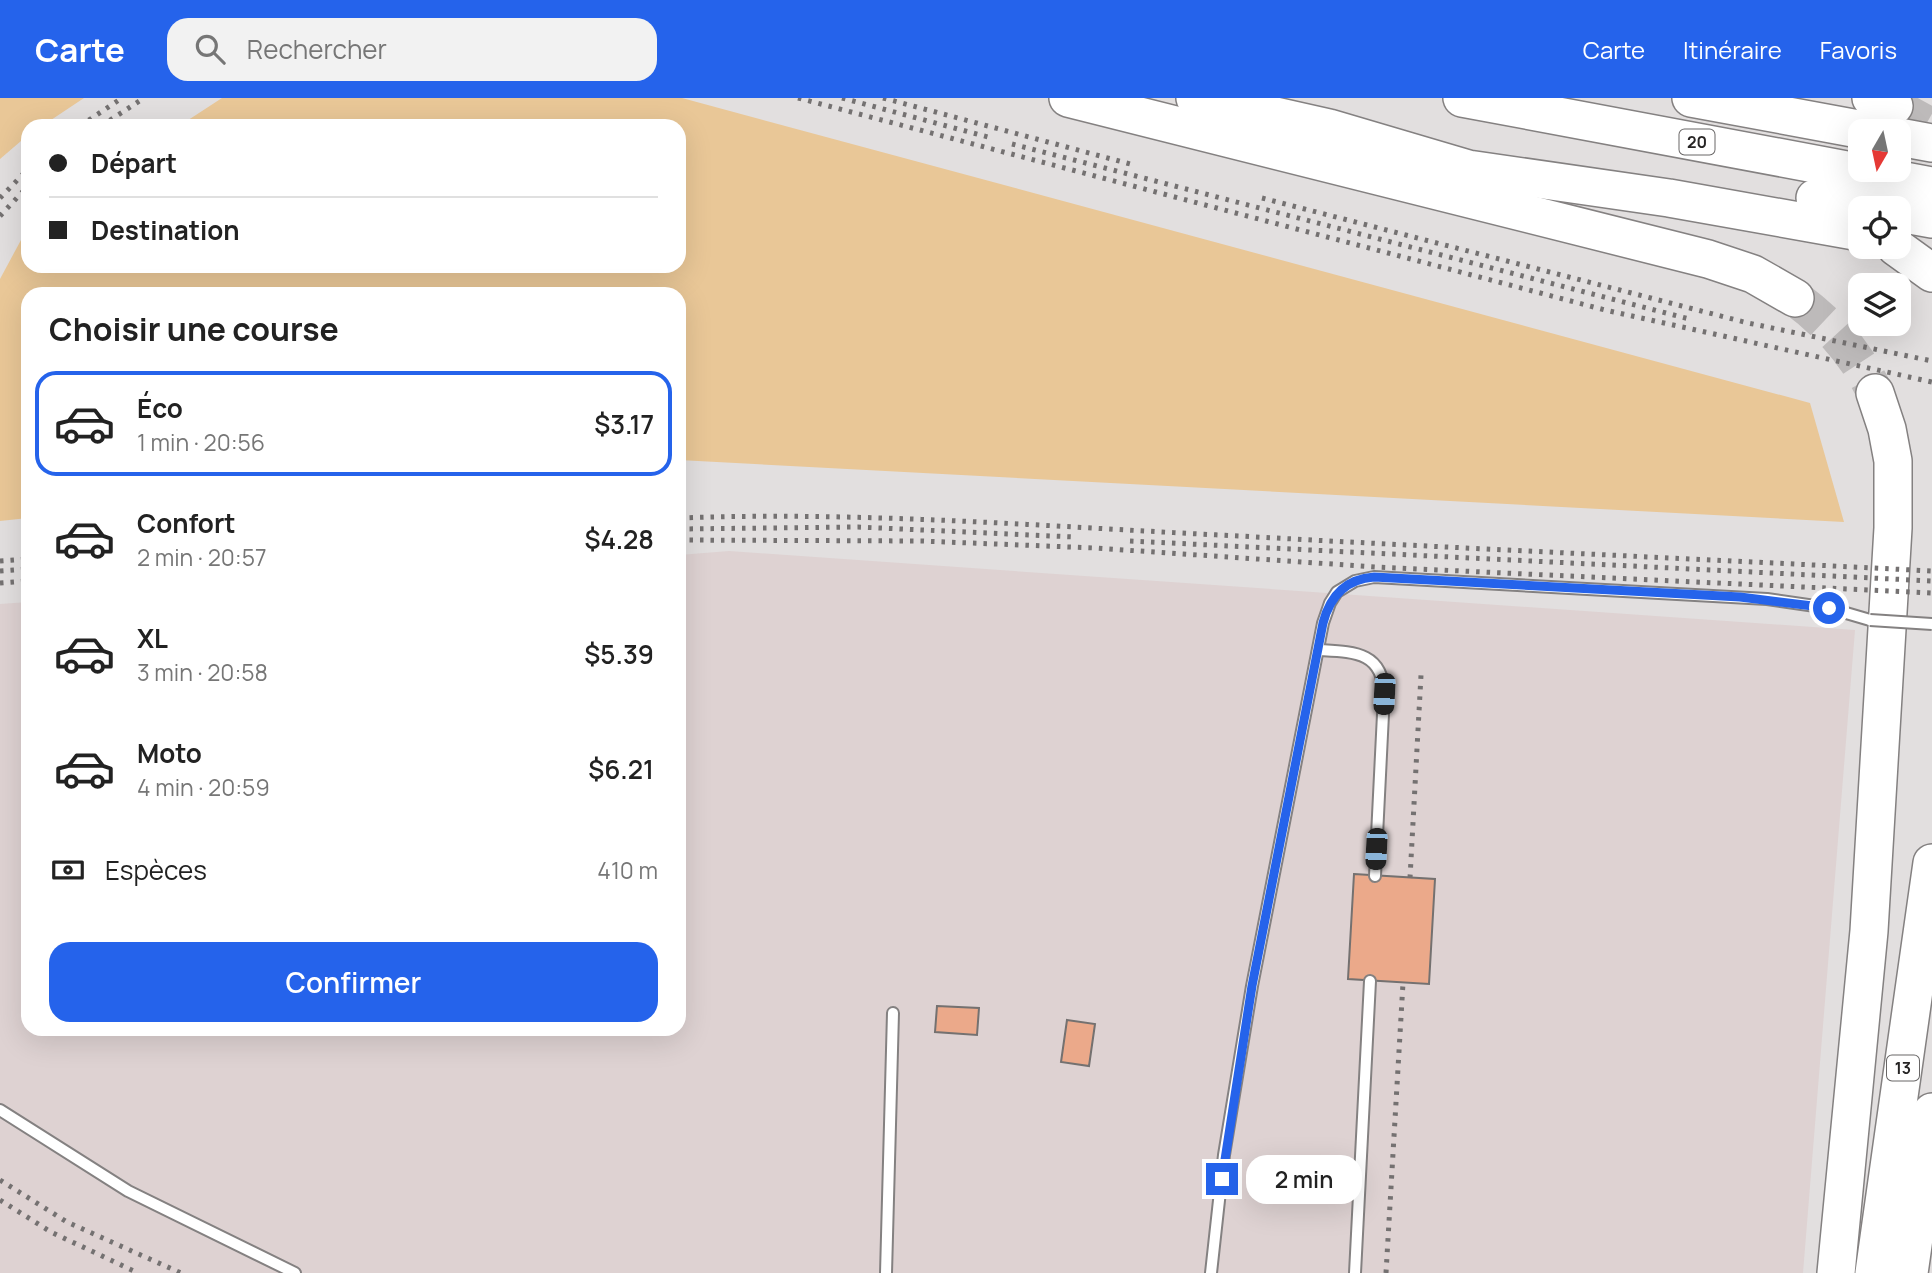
<!DOCTYPE html>
<html lang="fr">
<head>
<meta charset="utf-8">
<style>
	:root { --surface:#fff; --page:#f2f2f2; --text:#222; --muted:#767676; --line:#e0e0e0; --accent:#2563eb }
	body { margin:0; font-family:Manrope,sans-serif; background:var(--page); color:var(--text); height:100vh; display:flex; flex-direction:column; font-size:26px; white-space:nowrap }
	* { box-sizing:border-box; margin:0 }
	p { font-size:23px; color:var(--muted) }
	.icon { flex:none; width:38px; height:38px; fill:none; stroke:currentColor; stroke-width:2; stroke-linecap:round; stroke-linejoin:round }
	.map { position:relative; flex:1; overflow:hidden }
	.sheet { position:absolute; left:21px; top:189px; width:665px; height:749px; display:flex; flex-direction:column; background:var(--surface); border-radius:21px; box-shadow:0 7px 28px #0002 }
	.sheet>* { flex:none }
	.hud { position:absolute; left:21px; top:21px; width:665px; height:154px; border-radius:21px; box-shadow:0 7px 28px #0002; display:grid; align-content:center; height:154px; padding:0 28px; background:var(--surface) }
	.needle { width:46px; rotate:189deg }
	.tools { position:absolute; left:1848px; top:21px; display:grid; gap:14px }
	.tools a { display:grid; place-items:center; width:63px; height:63px; border-radius:14px; background:var(--surface); box-shadow:0 7px 28px #0002; font-size:35px }
	.end { position:absolute; width:32px; height:32px; margin:-16px; border:9px solid #2563eb; background:#fff; box-shadow:0 0 0 4px #fff }
	.from { border-radius:50% }
	.bubble { position:absolute; height:49px; border-radius:21px; background:var(--surface); box-shadow:0 7px 28px #0002; font-size:23px; font-weight:600; line-height:49px; text-align:center }
	.car { position:absolute; width:21px; height:42px; margin:-21px -10px; border-radius:9px; box-shadow:0 0 5px 2px #0007; background:linear-gradient(#222 24%,#8ab4d8 0 40%,#222 0 76%,#8ab4d8 0 86%,#222 0) }
	.hud b { display:flex; align-items:center; gap:24px; height:66px; font-size:26px }
	.hud b+b { border-top:2px solid var(--line) }
	.hud i { width:18px; height:18px; background:var(--text) }
	ul { padding:0; list-style:none }
	li { display:flex; align-items:center; gap:21px; height:105px; margin:0 14px 10px; padding:0 14px; border:4px solid transparent; border-radius:21px }
	li div { flex:1 }
	li b { display:block; font-size:26px }
	li em { font-style:normal; font-weight:600 }
	li.active { border-color:var(--accent) }
	li>.icon { width:63px; height:63px; stroke-width:1.5 }
	h2 { padding:0 28px; font-size:32px; line-height:84px }
	.pay { display:flex; align-items:center; gap:18px; height:77px; padding:0 28px; font-size:26px }
	.pay p { margin-inline-start:auto }
	.primary-button { display:flex; gap:14px; margin-top:auto; padding:14px 28px }
	.primary-button a { flex:1; height:80px; border-radius:21px; background:var(--accent); color:#fff; font-size:28px; font-weight:600; line-height:80px; text-align:center }
	header { display:flex; align-items:center; gap:42px; box-sizing:border-box; height:98px; padding:0 35px; background:var(--accent); color:#fff }
	header strong { font-size:33px }
	nav { display:flex; gap:38px; margin-inline-start:auto; font-size:24px }
	.search { width:490px; height:63px; background:var(--page); display:flex; align-items:center; gap:18px; box-sizing:border-box; padding:0 24px; border-radius:21px; color:var(--muted); font-size:26px }
	.map>svg:first-child { display:block }
	.built { fill:#ded2d2 }
	.green { fill:#e9c797 }
	.building { fill:#eba98a; stroke:#747170; stroke-width:2 }
	.lines { fill:none; stroke-linecap:round; stroke-linejoin:round }
	.highway-tunnel { stroke:#bdbaba; stroke-width:37; stroke-dasharray:37 18; stroke-linecap:butt }
	.lane-casing { stroke:#848181; stroke-width:14 }
	.highway-casing { stroke:#848181; stroke-width:40 }
	.lane { stroke:#fff; stroke-width:10 }
	.highway { stroke:#fff; stroke-width:37 }
	.rail { stroke:#747171; stroke-width:5; stroke-dasharray:3.5 7; stroke-linecap:butt }
	.lane-bridge-casing { stroke:#848181; stroke-width:14; stroke-linecap:butt }
	.lane-bridge { stroke:#fff; stroke-width:10 }
	.route { stroke:#2563eb; stroke-width:9 }
	.labels { text-anchor:middle; stroke-width:6; stroke-linejoin:round; paint-order:stroke }
	.shield { fill:#fff; stroke:#686666; stroke-width:2 }
	.shield-label { font-size:16px; font-weight:bold; fill:#272525 }
</style>
</head>
<body>
<header>
<strong>Carte</strong>
<div class="search"><svg class="icon" aria-label="search" viewBox="0 0 24 24"><circle cx="10" cy="10" r="6"/><path d="M15 15l6 6"/></svg>Rechercher</div>
<nav><a>Carte</a><a>Itinéraire</a><a>Favoris</a></nav>
</header>
<div class="map">
<svg width="1932" height="1175" viewBox="0 0 1932 1175">
	<rect width="100%" height="100%" fill="#e2dfdf"/>
	<!-- built -->
	<polygon class="built" points="729,453 1855,532 1803,1175 0,1175 0,506 28,504 28,931 679,931 679,457"/>
	<!-- green -->
	<g class="green">
		<polygon points="0,0 84,0 42,28 28,28 28,37 0,61"/>
		<polygon points="222,0 682,0 1810,305 1844,424 679,362 679,196 28,196 28,420 0,423 0,181 28,129 28,168 679,168 679,28 179,28"/>
	</g>
	<!-- building -->
	<g class="building">
		<polygon points="1354,776 1435,781 1429,886 1348,881"/>
		<polygon points="937,908 979,910 977,937 935,934"/>
		<polygon points="1067,922 1095,926 1089,968 1061,964"/>
	</g>
	<g class="lines">
		<!-- highway-tunnel -->
		<g class="highway-tunnel">
			<polyline points="1894,8 1932,29"/>
			<path d="M1795 200C1830 226 1857 256 1875 295"/>
		</g>
		<!-- lane casing -->
		<g class="lane-casing">
			<g id="lane">
				<path d="M1318 552C1353 554 1383 553 1384 596L1375 778"/>
				<polyline points="0,1012 128,1093 295,1175"/>
				<polyline points="886,1175 893,915"/>
				<polyline points="1211,1175 1224,1057 1252,888 1323,525 1330,505 1337,494 1355,483 1374,479 1767,501 1829,510 1870,522"/>
				<polyline points="1355,1175 1370,883"/>
			</g>
		</g>
		<!-- highway casing -->
		<g class="highway-casing">
			<g id="highway">
				<polyline points="1068,0 1708,161 1753,176 1795,200"/>
				<polyline points="1195,0 1329,30 1468,71 1669,100 1860,134"/>
				<polyline points="1462,0 1932,88"/>
				<polyline points="1691,0 1869,33"/>
				<polyline points="1871,0 1894,8"/>
				<polyline points="1899,39 1932,45"/>
				<polyline points="1815,100 1872,110"/>
				<polyline points="1899,115 1932,121"/>
				<polyline points="1896,149 1932,175"/>
				<polyline points="1836,1175 1869,833 1893,430 1893,363 1887,331 1875,295"/>
				<polyline points="1874,1175 1932,765"/>
				<polyline points="1909,1175 1932,1014"/>
			</g>
		</g>
		<!-- lane -->
		<use href="#lane" class="lane"/>
		<!-- highway -->
		<use href="#highway" class="highway"/>
		<!-- rail -->
		<g class="rail">
			<polyline points="798,0 1605,212 1932,284"/>
			<polyline points="842,0 988,39"/>
			<polyline points="883,0 1134,67"/>
			<polyline points="80,28 122,0"/>
			<polyline points="101,28 144,0"/>
			<polyline points="1012,46 1693,222"/>
			<polyline points="0,100 28,71"/>
			<polyline points="1262,100 1748,225 1932,263"/>
			<polyline points="0,118 28,88"/>
			<path d="M679 420C867 413 1052 429 1239 438 1470 451 1701 461 1932 473"/>
			<polyline points="679,431 858,429 1074,439"/>
			<polyline points="679,442 921,443 1095,450 1376,469 1932,495"/>
			<polyline points="1130,443 1932,483"/>
			<polyline points="0,463 28,461"/>
			<polyline points="0,473 28,471"/>
			<polyline points="0,485 28,483"/>
			<polyline points="1410,780 1421,577"/>
			<polyline points="0,1082 67,1124 181,1175"/>
			<polyline points="0,1102 51,1134 138,1175"/>
			<polyline points="1386,1175 1403,885"/>
		</g>
		<!-- lane-bridge casing -->
		<g class="lane-bridge-casing">
			<polyline id="lane-bridge" points="1870,522 1932,526"/>
		</g>
		<!-- lane-bridge -->
		<use href="#lane-bridge" class="lane-bridge"/>
	</g>
	<g class="lines">
		<!-- route -->
		<path class="route" d="M1222 1081 1252 888 1323 525C1330 498 1346 481 1374 479L1740 499 1829 510"/>
	</g>
	<g class="labels">
		<!-- shield labels -->
		<g class="shield">
			<rect x="1679.5" y="31.5" width="35" height="25" rx="5"/>
			<rect x="1887" y="957.5" width="32" height="25" rx="5"/>
		</g>
		<g class="shield-label">
			<text x="1697" y="50">20</text>
			<text x="1903" y="976">13</text>
		</g>
	</g>
</svg>
<div class="tools">
<a><svg class="needle" viewBox="-14 -14 28 28"><path d="M0-13l5 13h-10z" fill="#e53935"/><path d="M0 13l5-13h-10z" fill="#767676"/></svg></a>
<a><svg class="icon" aria-label="locate" viewBox="0 0 24 24"><circle cx="12" cy="12" r="6"/><path d="M12 2v4M12 18v4M2 12h4M18 12h4"/></svg></a>
<a><svg class="icon" aria-label="layers" viewBox="0 0 24 24"><path d="M12 4l9 5-9 5-9-5zM3 14l9 5 9-5"/></svg></a>
</div>
<i class="end from" style="left:1829px;top:510px"></i>
<i class="end" style="left:1222px;top:1081px"></i>
<div class="bubble" style="left:1246px;top:1057px;width:116px">2 min</div>
<i class="car" style="left:1384px;top:596px;rotate:183deg"></i>
<i class="car" style="left:1376px;top:751px;rotate:183deg"></i>
<div class="hud">
<b><i class="from"></i>Départ</b>
<b><i></i>Destination</b>
</div>
<section class="sheet">
<h2>Choisir une course</h2>
<ul>
<li class="active"><svg class="icon" aria-label="car" viewBox="0 0 24 24"><path d="M5 17H2v-5l4-1 3-4h7l3 4 3 1v5h-3M9 17h6M6 11h13"/><circle cx="7" cy="17" r="2"/><circle cx="17" cy="17" r="2"/></svg><div><b>Éco</b><p>1 min · 20:56</p></div><em>$3.17</em></li>
<li><svg class="icon" aria-label="car" viewBox="0 0 24 24"><path d="M5 17H2v-5l4-1 3-4h7l3 4 3 1v5h-3M9 17h6M6 11h13"/><circle cx="7" cy="17" r="2"/><circle cx="17" cy="17" r="2"/></svg><div><b>Confort</b><p>2 min · 20:57</p></div><em>$4.28</em></li>
<li><svg class="icon" aria-label="car" viewBox="0 0 24 24"><path d="M5 17H2v-5l4-1 3-4h7l3 4 3 1v5h-3M9 17h6M6 11h13"/><circle cx="7" cy="17" r="2"/><circle cx="17" cy="17" r="2"/></svg><div><b>XL</b><p>3 min · 20:58</p></div><em>$5.39</em></li>
<li><svg class="icon" aria-label="car" viewBox="0 0 24 24"><path d="M5 17H2v-5l4-1 3-4h7l3 4 3 1v5h-3M9 17h6M6 11h13"/><circle cx="7" cy="17" r="2"/><circle cx="17" cy="17" r="2"/></svg><div><b>Moto</b><p>4 min · 20:59</p></div><em>$6.21</em></li>
</ul>
<div class="pay"><svg class="icon" aria-label="cash" viewBox="0 0 24 24"><path d="M3 7h18v10H3z"/><circle cx="12" cy="12" r="2"/></svg>Espèces<p>410 m</p></div>
<div class="primary-button"><a>Confirmer</a></div>
</section>
</div>
</body>
</html>
